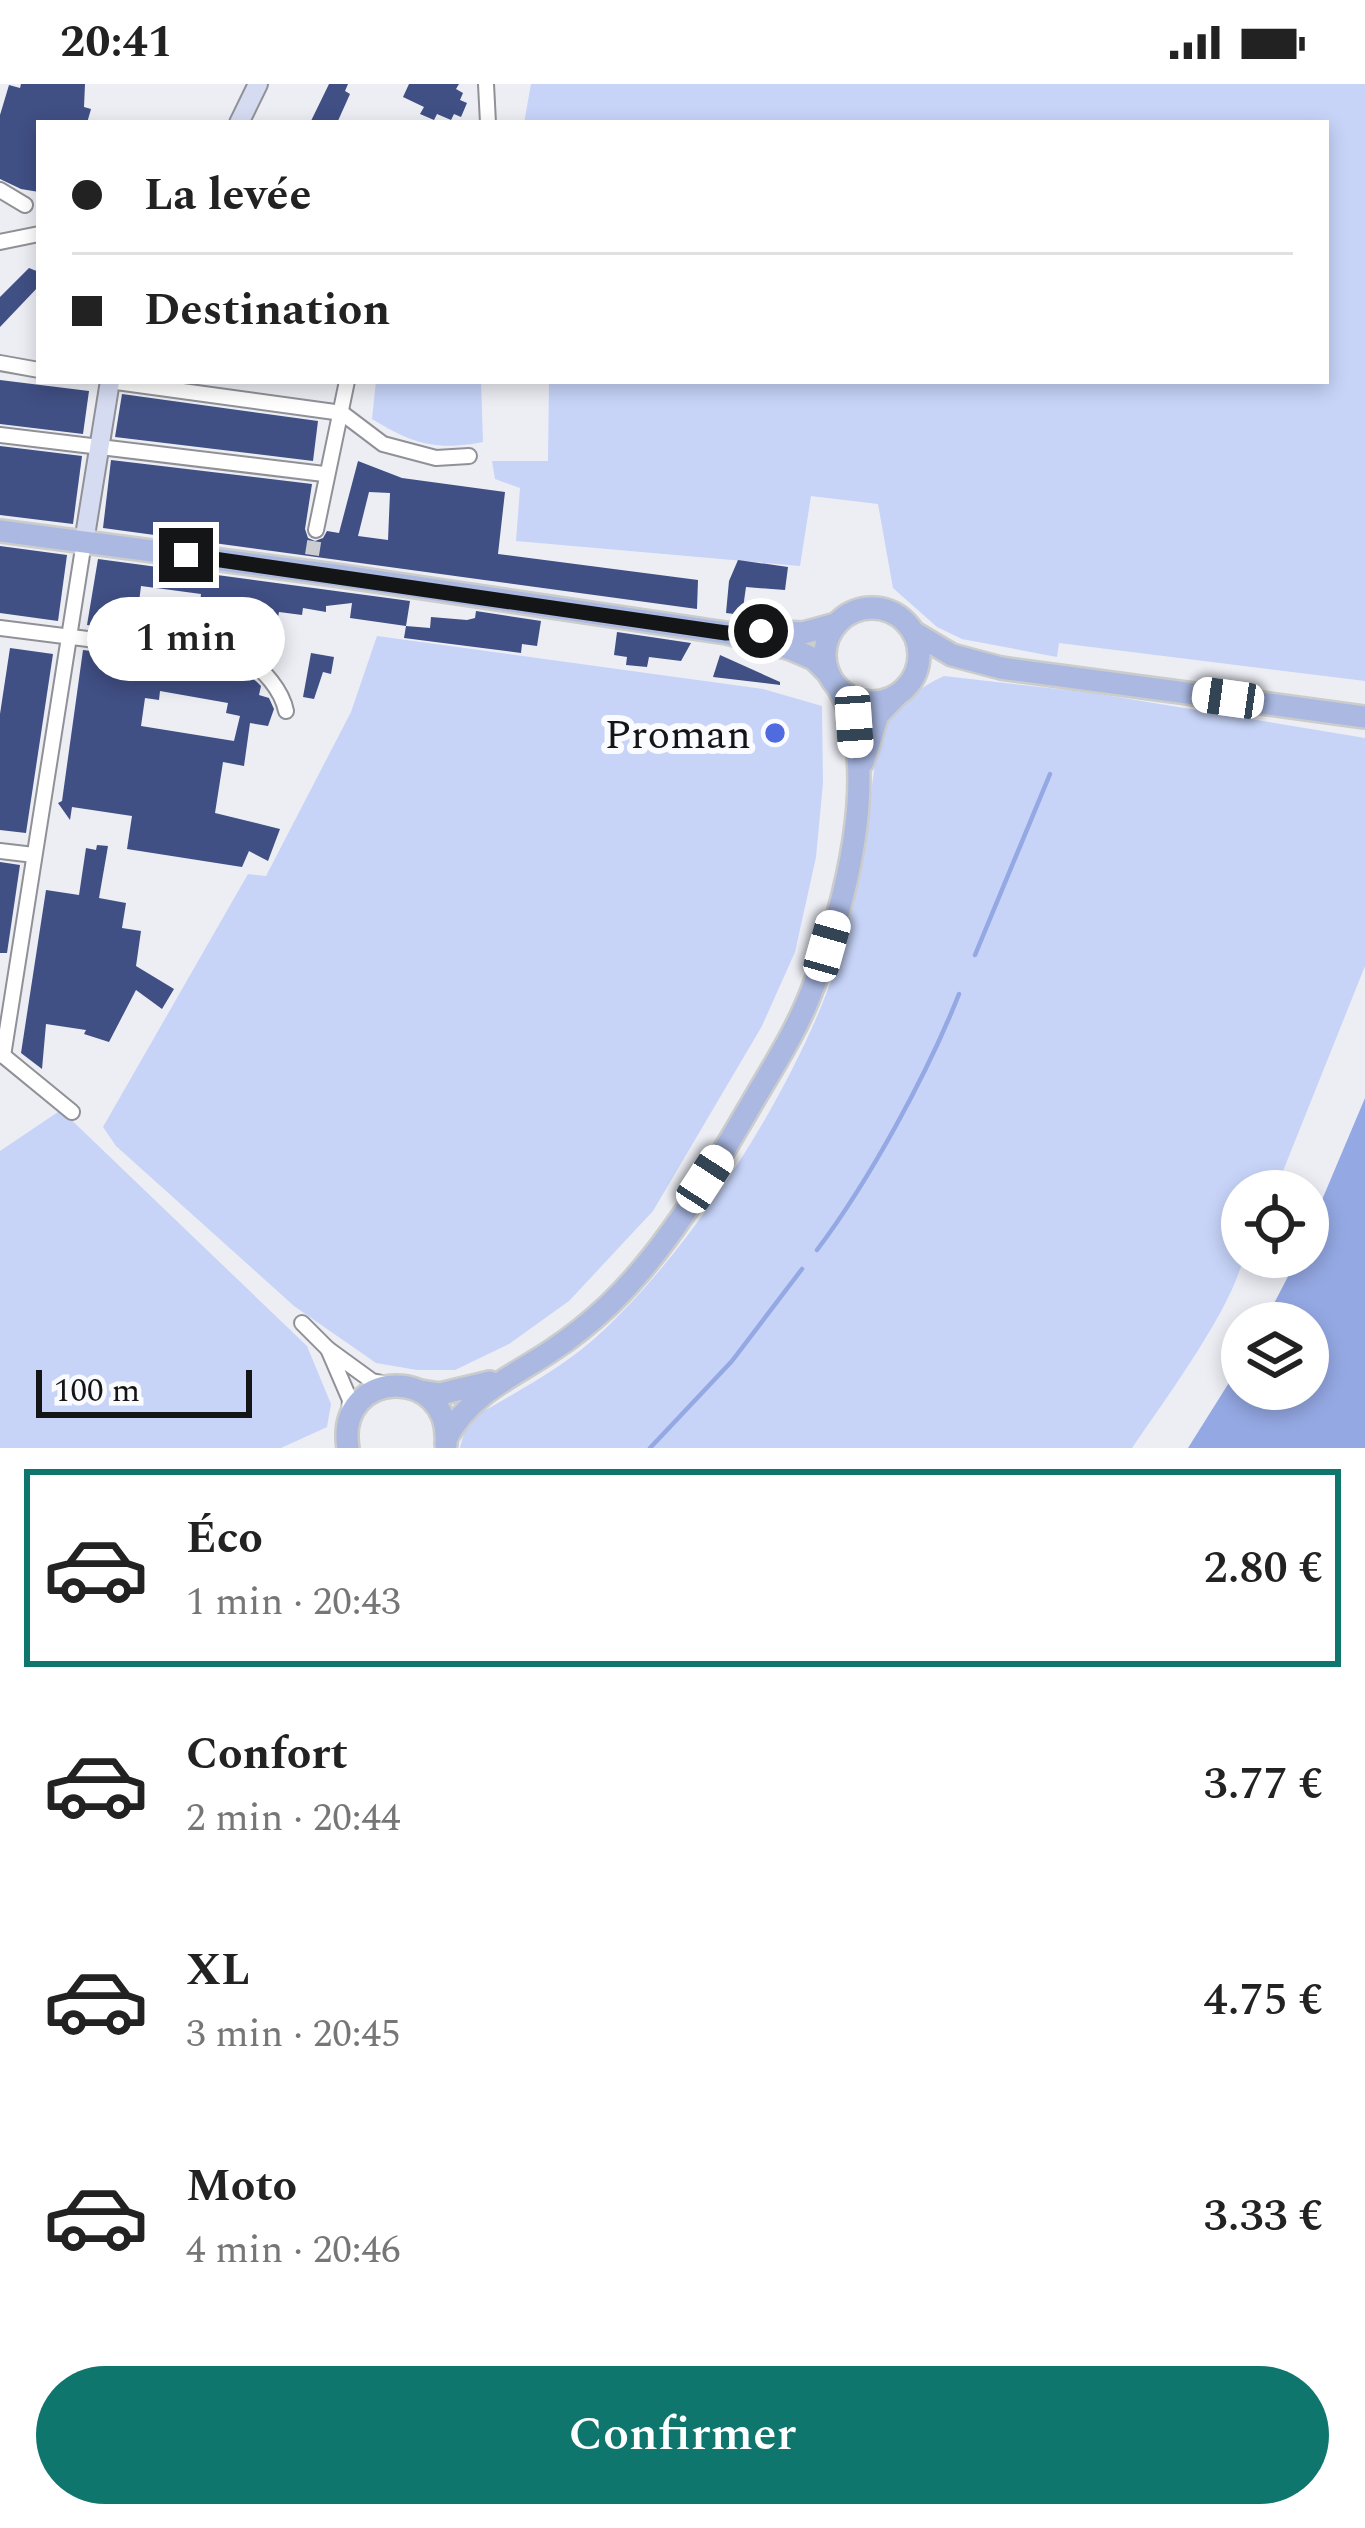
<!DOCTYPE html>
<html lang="fr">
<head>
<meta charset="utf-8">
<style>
	:root { --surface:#fff; --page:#f2f2f2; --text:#222; --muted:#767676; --line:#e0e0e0; --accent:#0f766e }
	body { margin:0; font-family:Spectral,serif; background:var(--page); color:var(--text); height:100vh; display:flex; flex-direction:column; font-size:45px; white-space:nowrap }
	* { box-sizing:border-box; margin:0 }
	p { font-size:39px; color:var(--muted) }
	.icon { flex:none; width:66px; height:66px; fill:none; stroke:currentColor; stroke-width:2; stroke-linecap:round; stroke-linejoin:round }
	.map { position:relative; height:1364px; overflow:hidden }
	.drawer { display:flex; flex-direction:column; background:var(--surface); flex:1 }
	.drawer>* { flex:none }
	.guide { position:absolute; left:36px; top:36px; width:1293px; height:264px; border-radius:0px; box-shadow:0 6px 18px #0003; display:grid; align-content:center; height:264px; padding:0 36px; background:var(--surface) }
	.buttons { position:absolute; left:1221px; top:1086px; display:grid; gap:24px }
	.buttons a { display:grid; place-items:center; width:108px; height:108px; border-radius:50%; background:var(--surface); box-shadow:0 6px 18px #0003; font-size:60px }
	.scale { position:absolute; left:36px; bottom:30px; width:216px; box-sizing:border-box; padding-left:12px; border:6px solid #141517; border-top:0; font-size:33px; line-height:42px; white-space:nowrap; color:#141517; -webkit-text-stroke:9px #fafbff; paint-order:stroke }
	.end { position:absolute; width:54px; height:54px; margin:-27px; border:15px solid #141517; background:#fff; box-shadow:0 0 0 6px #fff }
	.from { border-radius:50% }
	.bubble { position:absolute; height:84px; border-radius:42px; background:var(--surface); box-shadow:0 6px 18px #0003; font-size:39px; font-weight:600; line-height:84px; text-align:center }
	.car { position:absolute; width:36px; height:72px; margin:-36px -18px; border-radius:15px; box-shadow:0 0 9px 3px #0007; background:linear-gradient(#fff 24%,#345 0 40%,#fff 0 76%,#345 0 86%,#fff 0) }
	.guide b { display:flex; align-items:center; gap:42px; height:114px; font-size:45px }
	.guide b+b { border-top:3px solid var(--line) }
	.guide i { width:30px; height:30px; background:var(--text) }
	ul { padding:21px 0 0; list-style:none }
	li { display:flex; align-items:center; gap:36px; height:198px; margin:0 24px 18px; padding:0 12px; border:6px solid transparent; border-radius:0px }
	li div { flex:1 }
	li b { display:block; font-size:45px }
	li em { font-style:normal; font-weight:600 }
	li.selected { border-color:var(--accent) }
	li>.icon { width:108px; height:108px; stroke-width:1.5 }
	.action { display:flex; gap:24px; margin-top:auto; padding:24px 36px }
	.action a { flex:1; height:138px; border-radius:72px; background:var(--accent); color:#fff; font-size:48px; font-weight:600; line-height:138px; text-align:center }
	.status { display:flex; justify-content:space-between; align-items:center; height:84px; padding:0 60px; background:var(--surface); direction:ltr }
	.status svg { height:33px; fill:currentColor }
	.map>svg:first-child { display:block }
	.green { fill:#c7d4f8 }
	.water { fill:#94a8e3 }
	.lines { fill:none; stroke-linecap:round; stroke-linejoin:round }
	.stream { stroke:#94a8e3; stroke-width:4.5 }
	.building { fill:#404f84; fill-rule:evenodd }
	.street-tunnel { stroke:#cccdd3; stroke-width:14; stroke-dasharray:14 7; stroke-linecap:butt }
	.street-casing { stroke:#8f9196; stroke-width:18 }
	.secondary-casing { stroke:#8f9196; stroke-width:22 }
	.primary-casing { stroke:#cbcccc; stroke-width:26 }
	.street { stroke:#fff; stroke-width:14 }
	.secondary { stroke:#d5dbf1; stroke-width:18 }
	.primary { stroke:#aab8e2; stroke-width:21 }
	.route { stroke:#141517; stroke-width:15 }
	.poi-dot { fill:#4f6bdf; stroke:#fafbff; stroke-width:4.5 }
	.labels { text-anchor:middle; stroke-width:12; stroke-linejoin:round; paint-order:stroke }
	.poi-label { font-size:42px; fill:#141517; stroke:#fafbff; text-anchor:end }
</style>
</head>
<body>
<div class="status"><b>20:41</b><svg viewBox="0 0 49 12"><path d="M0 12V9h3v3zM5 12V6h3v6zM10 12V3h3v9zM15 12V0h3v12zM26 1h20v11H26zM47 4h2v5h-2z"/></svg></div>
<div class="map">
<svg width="1365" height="1364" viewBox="0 0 1365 1364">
	<rect width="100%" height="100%" fill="#eceef4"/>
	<!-- green -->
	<g class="green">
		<polygon points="531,0 1365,0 1365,597 1059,559 1057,573 962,555 937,543 893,504 878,420 811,412 800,482 516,457 520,404 495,395 492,377 548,377 549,298 538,297 1326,297 1326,39 524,39"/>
		<path d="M376 297H481L483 358C436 367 413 360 372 335Z"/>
		<polygon points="377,552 763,605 822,622 823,699 816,773 795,868 762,942 653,1127 569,1217 509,1260 455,1286 417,1286 376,1279 294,1222 116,1062 103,1043 248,790 266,792 351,628"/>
		<path d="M944 592 1093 609 1365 654V882L1275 1107H1242C1242 1128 1246 1164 1242 1179 1227 1232 1164 1317 1132 1364H460L467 1337C514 1309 564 1284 604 1246 704 1151 814 977 848 843 864 778 870 710 880 644 896 623 919 603 944 592Z"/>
		<polygon points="61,1026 307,1262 331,1320 327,1343 281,1364 0,1364 0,1067"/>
	</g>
	<!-- water -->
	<polygon class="water" points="1365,1014 1365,1364 1188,1364 1242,1278 1242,1305 1308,1305 1308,1239 1264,1239 1298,1173 1308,1173 1308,1149"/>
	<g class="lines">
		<!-- stream -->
		<g class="stream">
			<polyline points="975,871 1050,690"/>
			<path d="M817 1166C869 1097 927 991 959 910"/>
			<polyline points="650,1364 732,1277 802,1185"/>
		</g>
	</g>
	<!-- building -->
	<g class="building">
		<polygon points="21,0 85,0 84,23 91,25 87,39 39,39 39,108 21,105 0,95 0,31 9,1 20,4"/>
		<polygon points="329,0 348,0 345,7 350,10 337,39 310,39"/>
		<polygon points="409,0 459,0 456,5 463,9 460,16 467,19 461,33 454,30 451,36 437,30 434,36 420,30 424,23 403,13"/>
		<polygon points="29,184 39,188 39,202 0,243 0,213"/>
		<polygon points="0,296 89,307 83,350 0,340"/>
		<polygon points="122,310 318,337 313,377 115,353"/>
		<polygon points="0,362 82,372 73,440 0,431"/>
		<path d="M111 376 312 400 305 445 308 454 315 457 323 454 327 447 339 449 358 377 402 394 505 408 498 470 698 496 697 525 103 444ZM369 408 390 409 388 456 358 452Z"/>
		<polygon points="0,462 67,471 58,537 0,529"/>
		<path d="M98 475 410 517 406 542 350 534 352 519 326 522V528L303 524 302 531 279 528 272 566 87 541ZM141 502 201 510 198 538 137 534Z"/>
		<polygon points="738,476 788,483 785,506 746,503 742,531 726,529 729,497"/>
		<polygon points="476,527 541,537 537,562 522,560 521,569 404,554 406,542 430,544 431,533 467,536 475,534"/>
		<polygon points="617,548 691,559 681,577 649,573 647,583 626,581 627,573 614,571"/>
		<polygon points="10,564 53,570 26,749 0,746 0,630"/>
		<path d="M83 566 242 586 257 598 261 602 259 611 269 614 274 625 268 642 250 639 244 682 223 678 215 729 280 745 268 777 249 767 242 783 127 765 132 732 72 723 70 736 58 719 62 717ZM160 607 228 619 226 629 240 632 234 657 141 642 145 614 159 616Z"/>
		<polygon points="311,569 334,573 331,590 323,588 314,615 303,613"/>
		<polygon points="720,571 780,598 780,601 713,593"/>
		<polygon points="97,761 108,762 99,814 126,819 122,844 141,847 136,882 174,905 162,925 136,906 109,958 84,950 86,946 46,940 42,985 21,969 46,806 79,811 86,764 96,766"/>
		<polygon points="0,778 20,781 7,869 0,869"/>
	</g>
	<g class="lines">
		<!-- street-tunnel -->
		<polyline class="street-tunnel" points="312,471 316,446"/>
		<!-- street casing -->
		<g class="street-casing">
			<g id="street">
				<polyline points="486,0 488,39"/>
				<polyline points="0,106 25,121"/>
				<polyline points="0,158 39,150"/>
				<polyline points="0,279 39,286"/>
				<polyline points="109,297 342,329 383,360 436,374 469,372"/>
				<polyline points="0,351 324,390"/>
				<polyline points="316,446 347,297"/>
				<path d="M0 544 246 575C264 585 282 607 286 627"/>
				<polyline points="0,767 34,771"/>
				<polyline points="0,969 72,1028"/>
				<polyline points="3,972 84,458"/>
				<polyline points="302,1239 328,1265"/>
				<polyline points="349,1331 350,1316 328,1265 372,1297 387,1300"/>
			</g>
		</g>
		<!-- secondary casing -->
		<g class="secondary-casing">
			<g id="secondary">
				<polyline points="239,39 258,0"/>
				<polyline points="84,458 110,297"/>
			</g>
		</g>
		<!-- primary casing -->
		<g class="primary-casing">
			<g id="primary">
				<polyline points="0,447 342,492 726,549 791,565 814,575 829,590"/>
				<circle cx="872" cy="571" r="47"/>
				<polyline points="763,547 803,549 836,540"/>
				<polyline points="915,549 952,571 1001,584 1365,633"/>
				<polyline points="863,678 878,631 896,612"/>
				<polyline points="421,1307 440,1310 490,1298"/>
				<path d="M447 1353C471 1309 512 1293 551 1267 571 1254 592 1237 609 1221 668 1164 711 1089 752 1019 773 983 797 946 812 906 844 826 884 682 838 604"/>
				<path d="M348 1364C335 1284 452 1280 446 1360"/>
			</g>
		</g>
		<!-- street -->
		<use href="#street" class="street"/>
		<!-- secondary -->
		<use href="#secondary" class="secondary"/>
		<!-- primary -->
		<use href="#primary" class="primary"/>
	</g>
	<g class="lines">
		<!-- route -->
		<polyline class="route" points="186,471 726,549 761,547"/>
	</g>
	<!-- markers -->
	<circle class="poi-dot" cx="775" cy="649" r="12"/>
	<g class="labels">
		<!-- poi labels -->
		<g class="poi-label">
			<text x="751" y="664">Proman</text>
		</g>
	</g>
</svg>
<div class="buttons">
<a><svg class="icon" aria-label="locate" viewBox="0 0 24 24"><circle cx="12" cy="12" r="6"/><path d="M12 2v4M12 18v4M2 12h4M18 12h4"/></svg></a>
<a><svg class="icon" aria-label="layers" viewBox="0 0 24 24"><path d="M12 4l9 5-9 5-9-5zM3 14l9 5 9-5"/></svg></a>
</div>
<div class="scale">100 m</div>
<i class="end from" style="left:761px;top:547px"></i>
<i class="end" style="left:186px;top:471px"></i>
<div class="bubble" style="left:87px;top:513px;width:198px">1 min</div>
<i class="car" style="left:1228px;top:614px;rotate:278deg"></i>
<i class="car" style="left:854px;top:638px;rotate:176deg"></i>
<i class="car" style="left:827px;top:862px;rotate:16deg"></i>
<i class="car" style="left:705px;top:1095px;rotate:33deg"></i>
<div class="guide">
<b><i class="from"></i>La levée</b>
<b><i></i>Destination</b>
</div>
</div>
<section class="drawer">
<ul>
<li class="selected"><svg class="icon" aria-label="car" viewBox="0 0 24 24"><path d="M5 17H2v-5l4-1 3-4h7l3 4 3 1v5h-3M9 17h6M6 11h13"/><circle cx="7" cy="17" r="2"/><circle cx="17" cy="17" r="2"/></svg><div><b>Éco</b><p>1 min · 20:43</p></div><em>2.80 €</em></li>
<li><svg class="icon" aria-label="car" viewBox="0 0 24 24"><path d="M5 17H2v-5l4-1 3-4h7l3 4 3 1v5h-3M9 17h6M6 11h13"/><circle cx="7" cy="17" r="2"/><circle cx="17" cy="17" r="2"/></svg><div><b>Confort</b><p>2 min · 20:44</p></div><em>3.77 €</em></li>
<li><svg class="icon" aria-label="car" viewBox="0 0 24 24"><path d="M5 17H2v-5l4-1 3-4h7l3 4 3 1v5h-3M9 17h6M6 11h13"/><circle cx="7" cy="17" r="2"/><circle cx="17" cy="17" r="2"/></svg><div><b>XL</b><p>3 min · 20:45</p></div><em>4.75 €</em></li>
<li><svg class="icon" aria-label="car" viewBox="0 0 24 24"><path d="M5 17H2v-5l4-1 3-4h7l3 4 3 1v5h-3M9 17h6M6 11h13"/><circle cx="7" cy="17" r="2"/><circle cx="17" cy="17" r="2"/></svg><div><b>Moto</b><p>4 min · 20:46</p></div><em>3.33 €</em></li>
</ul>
<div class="action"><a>Confirmer</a></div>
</section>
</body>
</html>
